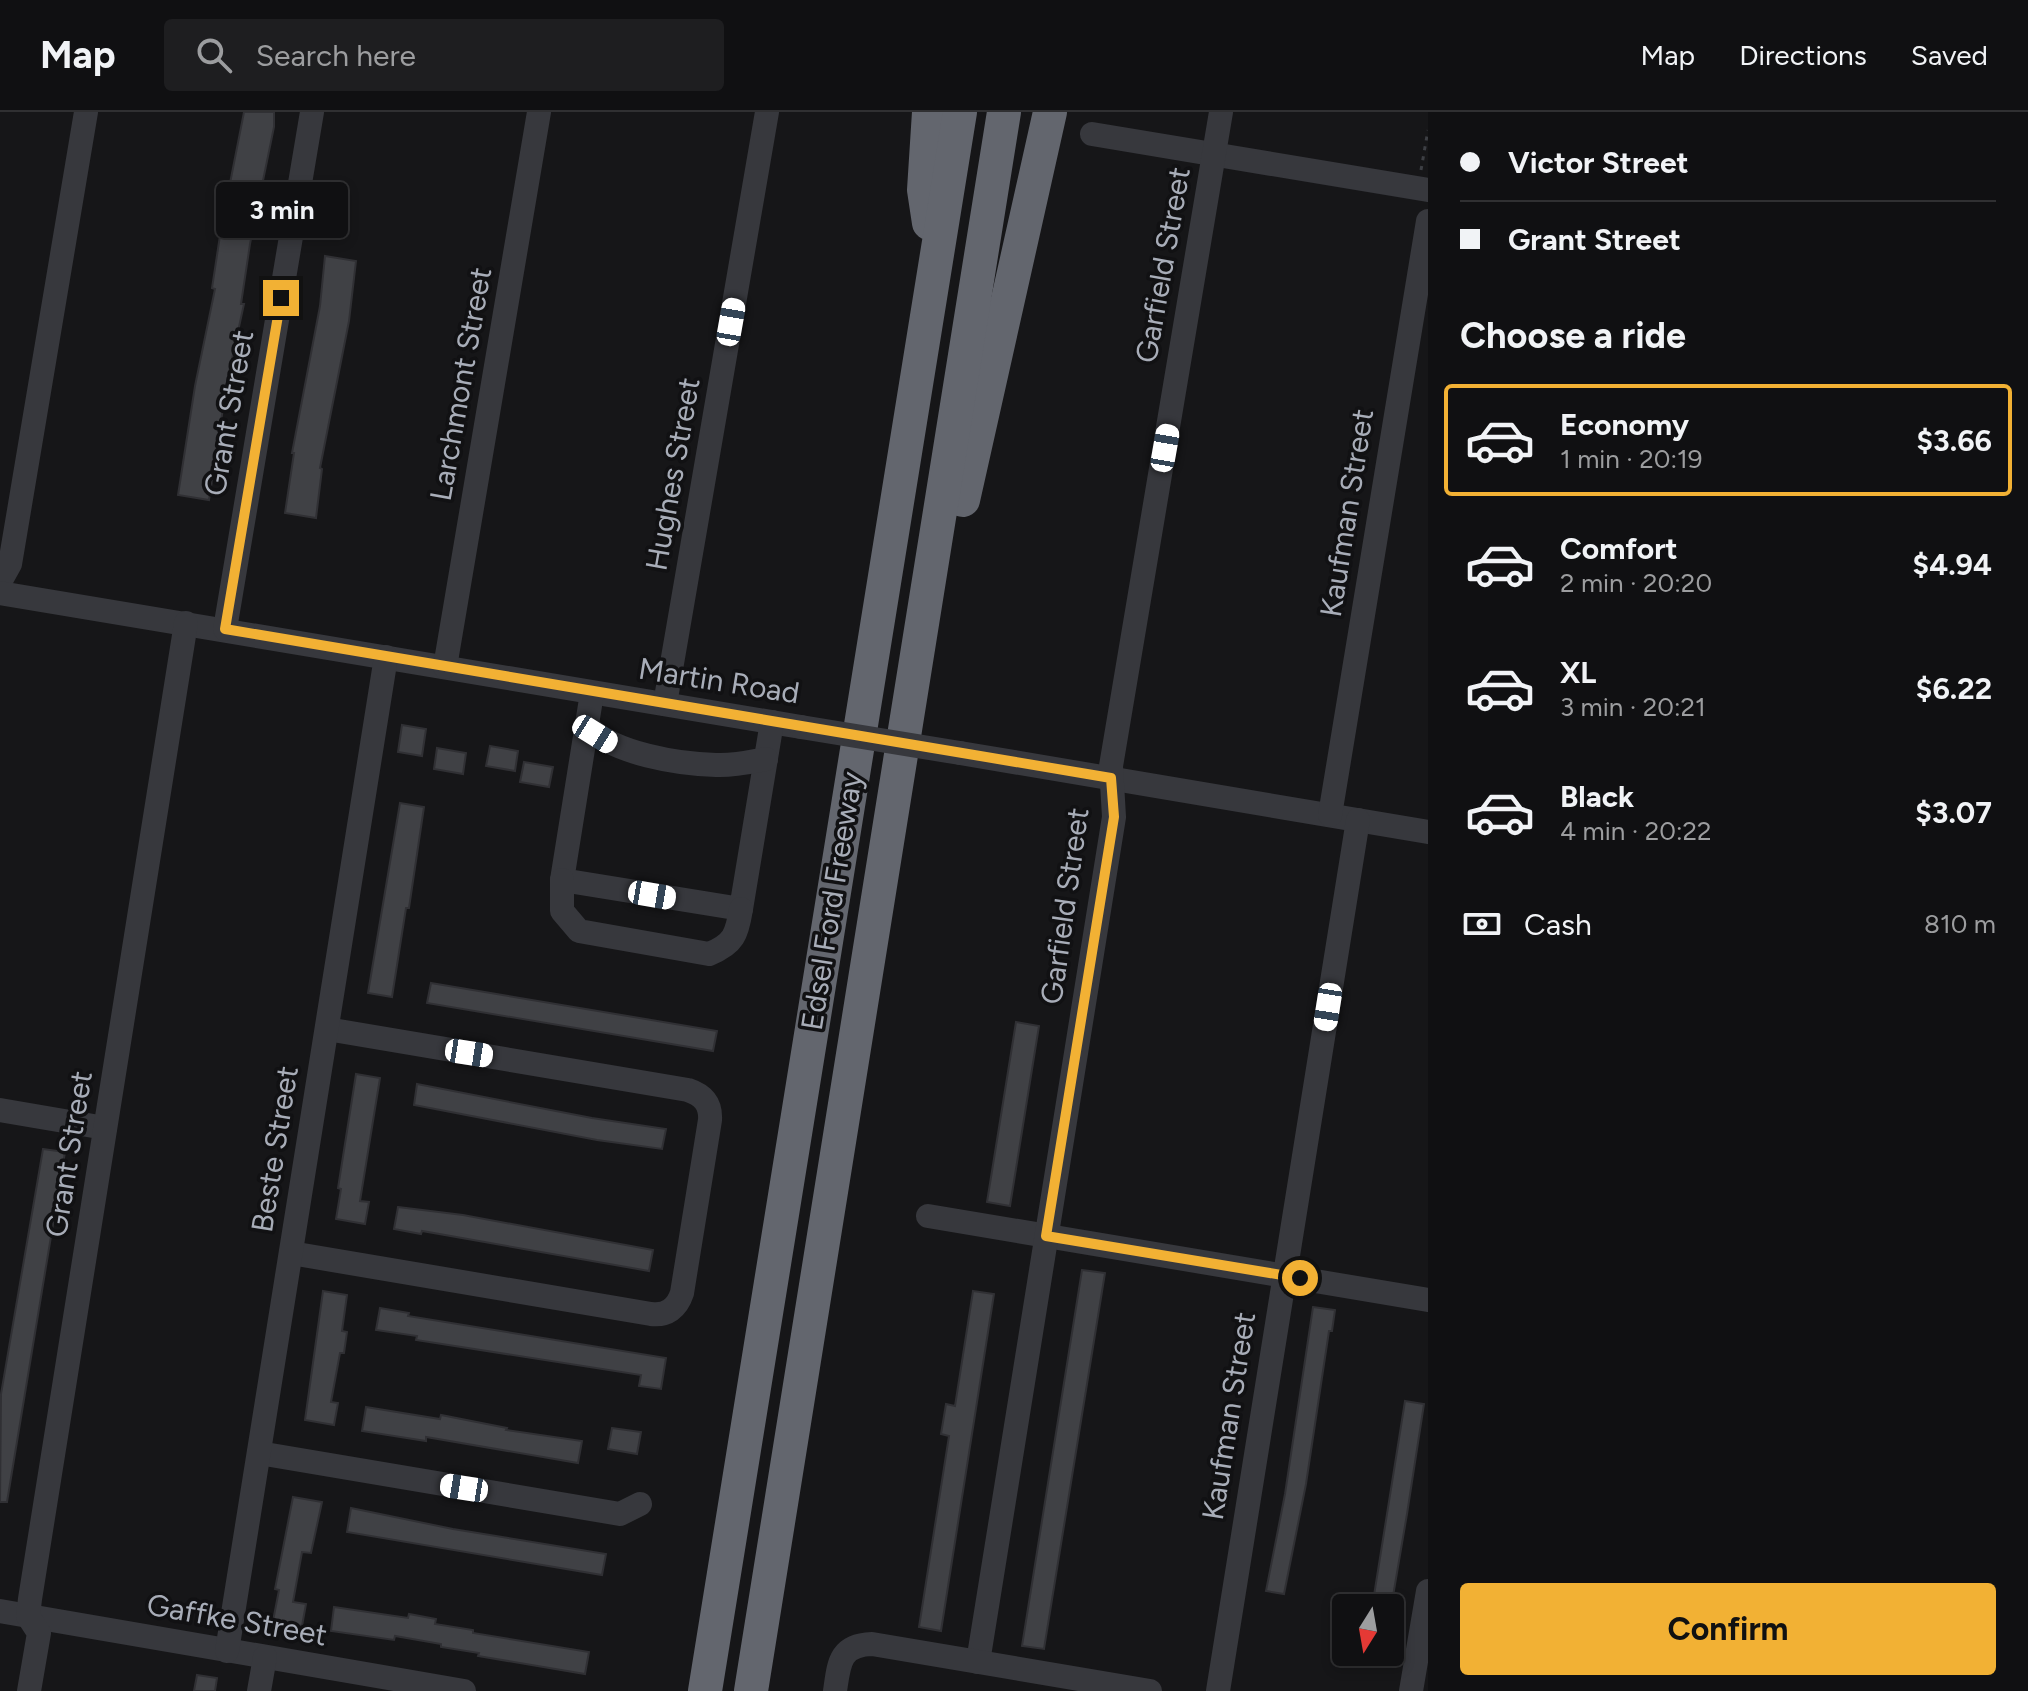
<!DOCTYPE html>
<html lang="en">
<head>
<meta charset="utf-8">
<style>
	:root { --surface:#101012; --page:#1e1e20; --text:#f1f3f6; --muted:#9c9d9f; --line:#303032; --accent:#f2b134 }
	body { margin:0; font-family:Figtree,sans-serif; background:var(--page); color:var(--text); height:100vh; display:flex; flex-direction:column; font-size:30px; white-space:nowrap }
	* { box-sizing:border-box; margin:0 }
	p { font-size:26px; color:var(--muted) }
	.icon { flex:none; width:44px; height:44px; fill:none; stroke:currentColor; stroke-width:2; stroke-linecap:round; stroke-linejoin:round }
	.map { position:relative; flex:1; overflow:hidden }
	.side { display:flex; flex-direction:column; background:var(--surface); width:600px }
	.side>* { flex:none }
	.top-card { display:grid; align-content:center; height:176px; padding:0 32px; background:var(--surface) }
	.needle { width:52px; rotate:191deg }
	.buttons { position:absolute; left:1332px; top:1482px; display:grid; gap:16px }
	.buttons a { display:grid; place-items:center; width:72px; height:72px; border-radius:8px; background:var(--surface); box-shadow:0 4px 12px #0003,0 0 0 2px var(--line); font-size:40px }
	.end { position:absolute; width:36px; height:36px; margin:-18px; border:10px solid #f2b134; background:#111; box-shadow:0 0 0 4px #111 }
	.from { border-radius:50% }
	.bubble { position:absolute; height:56px; border-radius:8px; background:var(--surface); box-shadow:0 4px 12px #0003,0 0 0 2px var(--line); font-size:26px; font-weight:700; line-height:56px; text-align:center }
	.car { position:absolute; width:24px; height:48px; margin:-24px -12px; border-radius:10px; box-shadow:0 0 6px 2px #0007; background:linear-gradient(#fff 24%,#345 0 40%,#fff 0 76%,#345 0 86%,#fff 0) }
	.top-card b { display:flex; align-items:center; gap:28px; height:76px; font-size:30px }
	.top-card b+b { border-top:2px solid var(--line) }
	.top-card i { width:20px; height:20px; background:var(--text) }
	ul { padding:0; list-style:none }
	li { display:flex; align-items:center; gap:24px; height:112px; margin:0 16px 12px; padding:0 16px; border:4px solid transparent; border-radius:8px }
	li div { flex:1 }
	li b { display:block; font-size:30px }
	li em { font-style:normal; font-weight:700 }
	li.current { border-color:var(--accent) }
	li>.icon { width:72px; height:72px; stroke-width:1.5 }
	h2 { padding:0 32px; font-size:36px; line-height:96px }
	.pay { display:flex; align-items:center; gap:20px; height:88px; padding:0 32px; font-size:30px }
	.pay p { margin-inline-start:auto }
	.cta { display:flex; gap:16px; margin-top:auto; padding:16px 32px }
	.cta a { flex:1; height:92px; border-radius:8px; background:var(--accent); color:#111; font-size:32px; font-weight:700; line-height:92px; text-align:center }
	header { display:flex; align-items:center; gap:48px; box-sizing:border-box; height:112px; padding:0 40px; background:var(--surface); border-bottom:2px solid var(--line) }
	header strong { font-size:38px }
	nav { display:flex; gap:44px; margin-inline-start:auto; font-size:28px }
	.search { width:560px; height:72px; background:var(--page); display:flex; align-items:center; gap:20px; box-sizing:border-box; padding:0 28px; border-radius:8px; color:var(--muted); font-size:30px }
	main { display:flex; flex:1; min-height:0 }
	.map>svg:first-child { display:block }
	.building { fill:#404145; stroke:#303034; stroke-width:2 }
	.lines { fill:none; stroke-linecap:round; stroke-linejoin:round }
	.path { stroke:#3d3f44; stroke-width:3; stroke-dasharray:4 6; stroke-linecap:butt }
	.minor { stroke:#37383d; stroke-width:24 }
	.highway { stroke:#63666e; stroke-width:34 }
	.minor-bridge { stroke:#37383d; stroke-width:24 }
	.route { stroke:#f2b134; stroke-width:10 }
	.labels { text-anchor:middle; stroke-width:7; stroke-linejoin:round; paint-order:stroke }
	.street-label { font-size:30px; fill:#a8adb8; stroke:#111113 }
</style>
</head>
<body>
<header>
<strong>Map</strong>
<div class="search"><svg class="icon" aria-label="search" viewBox="0 0 24 24"><circle cx="10" cy="10" r="6"/><path d="M15 15l6 6"/></svg>Search here</div>
<nav><a>Map</a><a>Directions</a><a>Saved</a></nav>
</header>
<main>
<div class="map">
<svg width="1428" height="1579" viewBox="0 0 1428 1579">
	<rect width="100%" height="100%" fill="#161618"/>
	<!-- building -->
	<g class="building">
		<polygon points="244,0 274,0 274,15 250,132 241,192 244,192 227,270 209,388 178,383 195,274 215,177 212,176 221,117"/>
		<polygon points="325,144 356,149 349,209 320,356 322,357 316,406 285,401 294,341 292,341 320,194"/>
		<polygon points="402,613 426,617 422,644 398,640"/>
		<polygon points="490,634 518,639 515,659 486,654"/>
		<polygon points="437,636 466,641 463,662 434,657"/>
		<polygon points="524,650 553,655 549,675 520,670"/>
		<polygon points="400,691 424,695 409,796 406,796 392,885 368,881"/>
		<polygon points="431,871 717,919 713,939 427,891"/>
		<polygon points="1016,910 1039,914 1010,1094 987,1090"/>
		<polygon points="356,962 380,966 360,1089 369,1090 365,1112 336,1107 341,1077 338,1076"/>
		<polygon points="417,972 592,1006 666,1017 662,1037 597,1028 414,993"/>
		<polygon points="43,1037 65,1040 7,1390 0,1390 1,1282"/>
		<polygon points="398,1095 463,1103 653,1138 649,1159 422,1119 421,1122 394,1117"/>
		<polygon points="1082,1158 1105,1161 1044,1537 1022,1534"/>
		<polygon points="323,1179 347,1183 342,1219 347,1220 344,1241 340,1241 331,1290 338,1291 334,1313 305,1308"/>
		<polygon points="973,1179 994,1182 941,1519 919,1515 949,1324 941,1322 946,1292 955,1294"/>
		<polygon points="1313,1195 1335,1198 1332,1219 1329,1219 1306,1372 1284,1482 1266,1479 1285,1382"/>
		<polygon points="380,1196 409,1201 408,1204 666,1246 661,1277 639,1274 641,1263 416,1228 417,1224 376,1218"/>
		<polygon points="1405,1289 1424,1292 1407,1402 1391,1496 1372,1496"/>
		<polygon points="366,1295 440,1307 441,1303 507,1316 506,1318 582,1329 578,1351 426,1325 426,1329 362,1319"/>
		<polygon points="612,1316 641,1320 637,1342 608,1337"/>
		<polygon points="293,1385 322,1390 311,1441 302,1440 293,1490 306,1492 302,1514 273,1509 279,1478 275,1477"/>
		<polygon points="351,1396 453,1417 606,1442 602,1463 347,1420"/>
		<polygon points="334,1495 408,1506 409,1502 436,1507 435,1512 473,1518 473,1521 589,1540 585,1562 478,1544 479,1541 441,1535 441,1532 395,1524 394,1528 331,1519"/>
		<polygon points="197,1563 217,1566 215,1579 194,1579"/>
	</g>
	<g class="lines">
		<!-- path -->
		<polyline class="path" points="1421,58 1428,18"/>
		<!-- minor -->
		<g class="minor">
			<polyline points="1092,22 1428,78"/>
			<polyline points="0,470 10,452 86,0"/>
			<polyline points="0,481 801,615"/>
			<polyline points="225,517 312,0"/>
			<polyline points="445,555 539,0"/>
			<polyline points="592,581 562,768 741,797 772,610"/>
			<polyline points="665,592 767,0"/>
			<path d="M587 614C614 642 679 652 716 653 733 654 750 650 766 647"/>
			<polyline points="960,641 1428,720"/>
			<polyline points="1330,703 1428,109"/>
			<path d="M562 768V799L579 819 709 842C734 832 737 822 741 797"/>
			<polyline points="0,998 105,1016"/>
			<polyline points="928,1104 1428,1188"/>
			<path d="M291 1141 651 1202C667 1204 677 1196 682 1181L710 1008C711 992 703 983 688 978L327 917"/>
			<polyline points="259,1341 620,1402 640,1392"/>
			<polyline points="0,1499 464,1579"/>
			<polyline points="227,1539 386,545"/>
			<polyline points="978,1550 1114,705 1111,654 1221,0"/>
			<polyline points="29,1579 39,1521 28,1504 30,1487 186,511"/>
			<polyline points="259,1579 265,1545"/>
			<path d="M835 1579C839 1552 839 1533 872 1532L1150 1579"/>
			<polyline points="1218,1579 1358,708"/>
			<polyline points="1411,1579 1428,1479"/>
		</g>
		<!-- highway -->
		<g class="highway">
			<polyline points="929,111 924,78 929,0"/>
			<polyline points="963,388 1050,0"/>
			<polyline points="705,1579 960,0"/>
			<polyline points="751,1579 1004,0"/>
		</g>
		<!-- minor-bridge -->
		<polyline class="minor-bridge" points="801,615 960,641"/>
	</g>
	<g class="lines">
		<!-- route -->
		<polyline class="route" points="281,186 225,517 1111,666 1114,705 1046,1124 1300,1166"/>
	</g>
	<g class="labels">
		<!-- street labels -->
		<g class="street-label">
			<text transform="translate(1163 153) rotate(-80)" y="10">Garfield Street</text>
			<text transform="translate(461 272) rotate(-80)" y="10">Larchmont Street</text>
			<text transform="translate(229 301) rotate(-80)" y="10">Grant Street</text>
			<text transform="translate(673 362) rotate(-80)" y="10">Hughes Street</text>
			<text transform="translate(1347 401) rotate(-81)" y="10">Kaufman Street</text>
			<text transform="translate(719 569) rotate(9)" y="10">Martin Road</text>
			<text transform="translate(832 789) rotate(-81)" y="10">Edsel Ford Freeway</text>
			<text transform="translate(1065 794) rotate(-82)" y="10">Garfield Street</text>
			<text transform="translate(275 1037) rotate(-81)" y="10">Beste Street</text>
			<text transform="translate(69 1042) rotate(-81)" y="10">Grant Street</text>
			<text transform="translate(1229 1304) rotate(-81)" y="10">Kaufman Street</text>
			<text transform="translate(237 1508) rotate(10)" y="10">Gaffke Street</text>
		</g>
	</g>
</svg>
<div class="buttons">
<a><svg class="needle" viewBox="-14 -14 28 28"><path d="M0-13l5 13h-10z" fill="#e53935"/><path d="M0 13l5-13h-10z" fill="#9c9d9f"/></svg></a>
</div>
<i class="end from" style="left:1300px;top:1166px"></i>
<i class="end" style="left:281px;top:186px"></i>
<div class="bubble" style="left:216px;top:70px;width:132px">3 min</div>
<i class="car" style="left:731px;top:210px;rotate:10deg"></i>
<i class="car" style="left:1165px;top:336px;rotate:10deg"></i>
<i class="car" style="left:595px;top:622px;rotate:122deg"></i>
<i class="car" style="left:652px;top:783px;rotate:100deg"></i>
<i class="car" style="left:1328px;top:895px;rotate:189deg"></i>
<i class="car" style="left:469px;top:941px;rotate:99deg"></i>
<i class="car" style="left:464px;top:1376px;rotate:279deg"></i>
</div>
<section class="side">
<div class="top-card">
<b><i class="from"></i>Victor Street</b>
<b><i></i>Grant Street</b>
</div>
<h2>Choose a ride</h2>
<ul>
<li class="current"><svg class="icon" aria-label="car" viewBox="0 0 24 24"><path d="M5 17H2v-5l4-1 3-4h7l3 4 3 1v5h-3M9 17h6M6 11h13"/><circle cx="7" cy="17" r="2"/><circle cx="17" cy="17" r="2"/></svg><div><b>Economy</b><p>1 min · 20:19</p></div><em>$3.66</em></li>
<li><svg class="icon" aria-label="car" viewBox="0 0 24 24"><path d="M5 17H2v-5l4-1 3-4h7l3 4 3 1v5h-3M9 17h6M6 11h13"/><circle cx="7" cy="17" r="2"/><circle cx="17" cy="17" r="2"/></svg><div><b>Comfort</b><p>2 min · 20:20</p></div><em>$4.94</em></li>
<li><svg class="icon" aria-label="car" viewBox="0 0 24 24"><path d="M5 17H2v-5l4-1 3-4h7l3 4 3 1v5h-3M9 17h6M6 11h13"/><circle cx="7" cy="17" r="2"/><circle cx="17" cy="17" r="2"/></svg><div><b>XL</b><p>3 min · 20:21</p></div><em>$6.22</em></li>
<li><svg class="icon" aria-label="car" viewBox="0 0 24 24"><path d="M5 17H2v-5l4-1 3-4h7l3 4 3 1v5h-3M9 17h6M6 11h13"/><circle cx="7" cy="17" r="2"/><circle cx="17" cy="17" r="2"/></svg><div><b>Black</b><p>4 min · 20:22</p></div><em>$3.07</em></li>
</ul>
<div class="pay"><svg class="icon" aria-label="cash" viewBox="0 0 24 24"><path d="M3 7h18v10H3z"/><circle cx="12" cy="12" r="2"/></svg>Cash<p>810 m</p></div>
<div class="cta"><a>Confirm</a></div>
</section>
</main>
</body>
</html>
